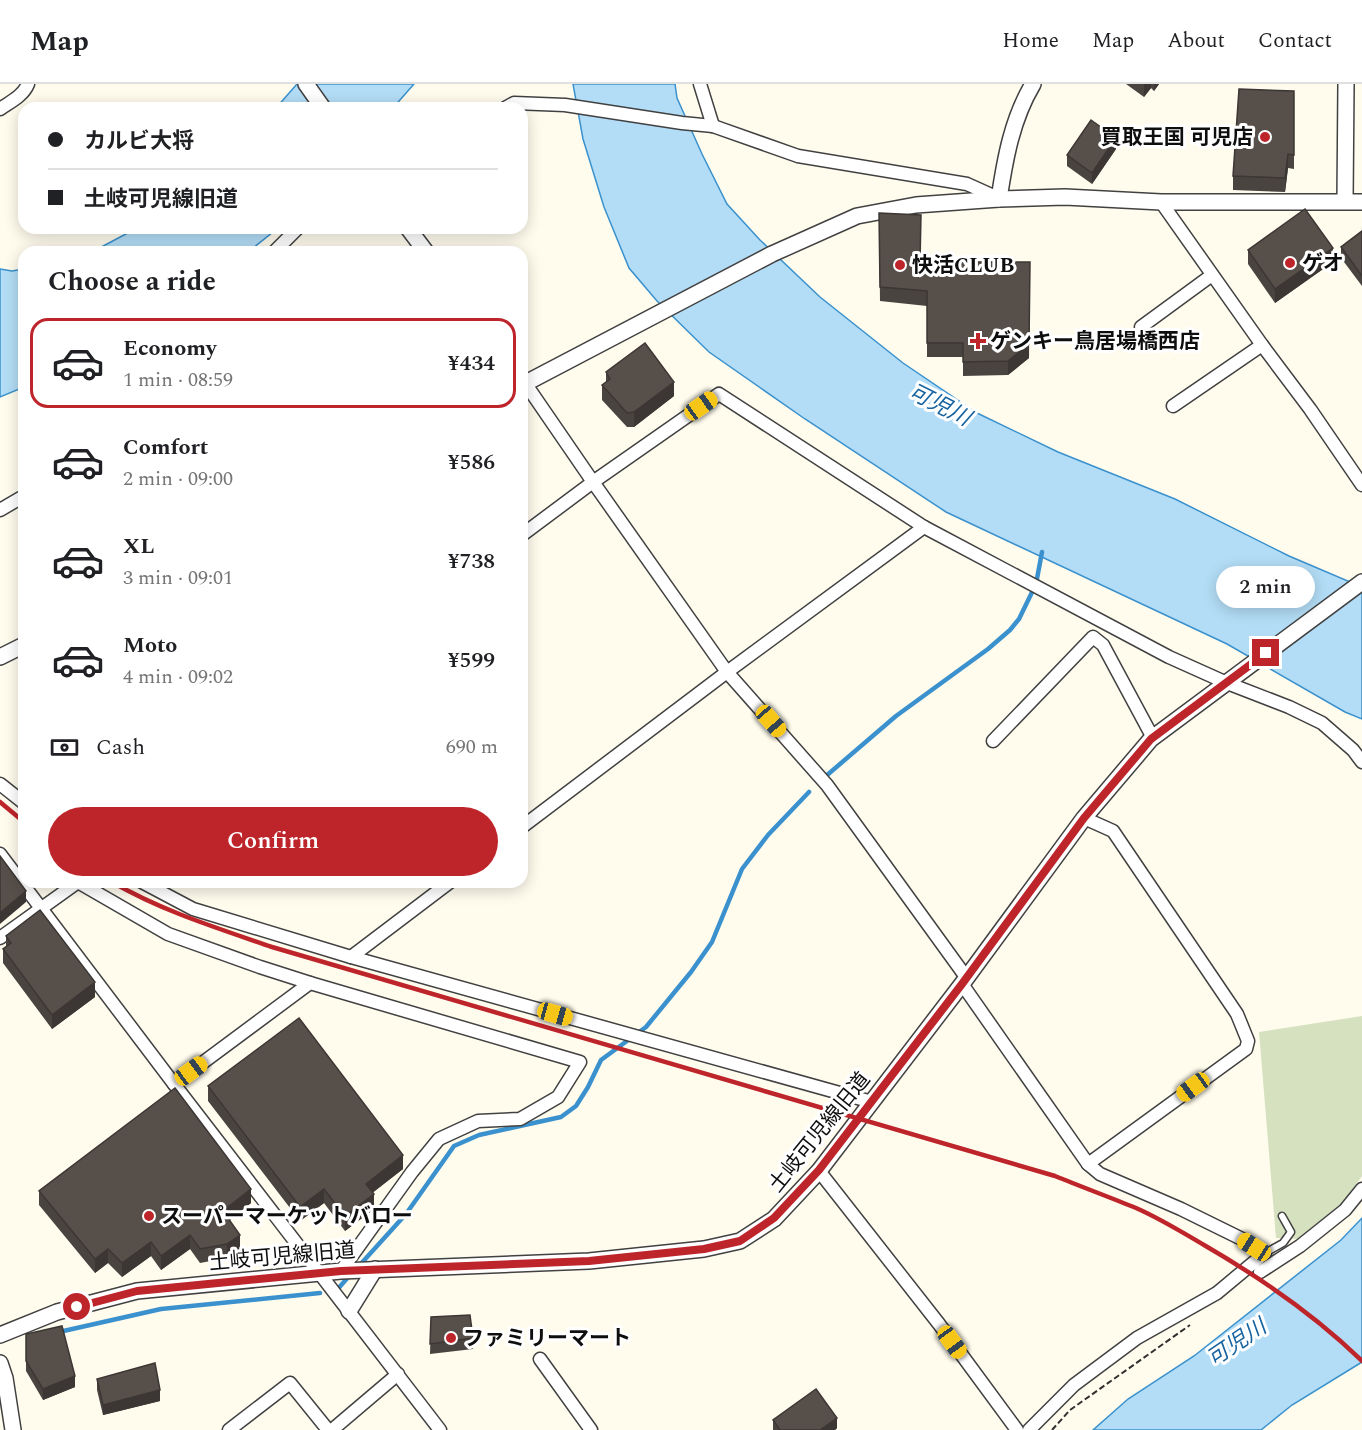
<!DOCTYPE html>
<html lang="en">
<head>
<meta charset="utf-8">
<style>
	:root { --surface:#fff; --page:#f6f6f6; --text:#202124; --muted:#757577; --line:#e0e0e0; --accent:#be252b }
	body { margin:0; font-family:Spectral,"Noto Sans JP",serif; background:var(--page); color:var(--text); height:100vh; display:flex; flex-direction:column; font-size:22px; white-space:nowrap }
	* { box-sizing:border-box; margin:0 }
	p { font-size:20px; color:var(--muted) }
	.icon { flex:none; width:33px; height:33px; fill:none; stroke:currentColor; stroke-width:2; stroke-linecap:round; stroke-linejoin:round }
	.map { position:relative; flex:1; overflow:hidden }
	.panel { position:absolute; left:18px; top:162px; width:510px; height:642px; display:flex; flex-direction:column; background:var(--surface); border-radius:18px; box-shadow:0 3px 15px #0003 }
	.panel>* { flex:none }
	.banner { position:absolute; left:18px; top:18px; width:510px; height:132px; border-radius:18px; box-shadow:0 3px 15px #0003; display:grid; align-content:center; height:132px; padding:0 30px; background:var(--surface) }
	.end { position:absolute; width:27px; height:27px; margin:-14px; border:8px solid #be252b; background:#fff; box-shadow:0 0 0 3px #fff }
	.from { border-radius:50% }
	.bubble { position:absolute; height:42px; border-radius:21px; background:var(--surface); box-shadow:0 3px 15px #0003; font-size:20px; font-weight:600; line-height:42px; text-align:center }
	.car { position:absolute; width:18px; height:36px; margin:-18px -9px; border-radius:8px; box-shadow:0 0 4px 2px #0007; background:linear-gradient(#f5c518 24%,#345 0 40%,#f5c518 0 76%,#345 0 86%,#f5c518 0) }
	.banner b { display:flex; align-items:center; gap:21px; height:57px; font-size:22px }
	.banner b+b { border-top:2px solid var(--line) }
	.banner i { width:15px; height:15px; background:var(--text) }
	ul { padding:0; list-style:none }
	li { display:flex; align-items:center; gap:18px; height:90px; margin:0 12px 9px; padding:0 18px; border:3px solid transparent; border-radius:18px }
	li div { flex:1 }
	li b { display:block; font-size:22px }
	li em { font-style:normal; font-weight:600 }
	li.current { border-color:var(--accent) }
	li>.icon { width:54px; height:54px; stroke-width:1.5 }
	h2 { padding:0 30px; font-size:27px; line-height:72px }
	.pay { display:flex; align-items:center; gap:15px; height:66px; padding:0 30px; font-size:22px }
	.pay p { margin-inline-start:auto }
	.button { display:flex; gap:12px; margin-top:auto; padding:12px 30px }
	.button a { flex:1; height:69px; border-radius:36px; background:var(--accent); color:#fff; font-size:24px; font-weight:600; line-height:69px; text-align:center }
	header { display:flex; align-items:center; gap:36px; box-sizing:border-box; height:84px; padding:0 30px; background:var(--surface); border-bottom:2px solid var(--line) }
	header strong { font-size:28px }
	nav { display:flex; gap:33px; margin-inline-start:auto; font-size:21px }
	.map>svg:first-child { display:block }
	.cemetery { fill:#d6e1c0 }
	.water { fill:#b3ddf6; stroke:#3a91cd; stroke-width:1.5 }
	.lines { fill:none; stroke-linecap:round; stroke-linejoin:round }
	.stream { stroke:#3a91cd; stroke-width:4.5 }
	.service-casing { stroke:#414141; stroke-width:9 }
	.minor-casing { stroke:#414141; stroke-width:15 }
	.tertiary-casing { stroke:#414141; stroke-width:18 }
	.path { stroke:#303030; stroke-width:2; stroke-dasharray:6 3; stroke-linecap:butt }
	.service { stroke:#fff; stroke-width:6 }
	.minor { stroke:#fff; stroke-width:12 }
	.tertiary { stroke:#fff; stroke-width:15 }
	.rail { stroke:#be252b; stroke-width:4.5 }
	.wall { fill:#4a4440 }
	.shaded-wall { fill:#3c3734 }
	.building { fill:#564f4a; stroke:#3c3734; stroke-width:1.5 }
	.route { stroke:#be252b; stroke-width:8 }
	.poi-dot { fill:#be252b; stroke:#fff; stroke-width:2 }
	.labels { text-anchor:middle; stroke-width:6; stroke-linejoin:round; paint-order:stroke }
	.poi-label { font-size:21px; font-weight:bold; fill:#0e0e0e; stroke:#fff; text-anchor:start }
	.street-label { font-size:21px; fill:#0e0e0e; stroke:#fff }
	.water-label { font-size:22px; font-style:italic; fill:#1763a0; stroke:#fff }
</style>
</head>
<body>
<header>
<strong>Map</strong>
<nav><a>Home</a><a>Map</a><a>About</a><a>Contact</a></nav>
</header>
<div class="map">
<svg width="1362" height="1346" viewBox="0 0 1362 1346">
	<rect width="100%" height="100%" fill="#fffcee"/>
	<!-- cemetery -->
	<polygon class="cemetery" points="1362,932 1362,1092 1339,1124 1300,1155 1276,1154 1259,948"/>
	<!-- water -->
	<g class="water">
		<polygon points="297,0 414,0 393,24 276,24"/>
		<polygon points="573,0 675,0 677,14 702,70 727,120 760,156 820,213 903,279 977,329 1058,368 1175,415 1289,472 1362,503 1362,635 1345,628 1227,560 946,428 805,335 709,268 657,217 629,184 604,123 583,55"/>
		<polygon points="137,144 278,144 248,168 92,168"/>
		<polygon points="0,185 12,187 24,185 24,303 0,313"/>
		<polygon points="1362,1134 1362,1278 1292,1321 1261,1346 1093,1346 1128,1315 1194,1272 1341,1156"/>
	</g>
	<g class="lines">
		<!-- stream -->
		<g class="stream">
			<polyline points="826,692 896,632 988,565 1010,546 1019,535 1036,500 1042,468"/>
			<polyline points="358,1183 406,1130 454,1062 479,1051 561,1033 576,1022 588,1003 601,976 646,943 691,888 712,858 742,785 768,751 809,708"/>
			<polyline points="336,1207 350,1191"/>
			<polyline points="59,1248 161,1225 320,1209"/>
		</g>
		<!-- service casing -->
		<g class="service-casing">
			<polyline id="service" points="1265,1169 1283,1159 1291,1148 1282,1132"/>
		</g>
		<!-- minor casing -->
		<g class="minor-casing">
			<g id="minor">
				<polyline points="700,0 713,42"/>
				<polyline points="505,24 514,19 565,21 682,39 713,42 798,72 967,100 998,114"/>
				<path d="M0 25C10 18 23 12 28 0"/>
				<polyline points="1161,118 1262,261 1310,325 1362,401"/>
				<polyline points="274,168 298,144"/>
				<polyline points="1141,243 1212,191"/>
				<polyline points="525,299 593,398 727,588 827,701 966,893"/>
				<polyline points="1173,322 1262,261"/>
				<polyline points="0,426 24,412"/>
				<polyline points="522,451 593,398 719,310 924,443 1169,573 1227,599 1289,623 1322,639 1353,666 1362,678"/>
				<polyline points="993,657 1093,553 1103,561 1153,654"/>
				<polyline points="0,700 24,719"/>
				<polyline points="522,743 727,588 924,443"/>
				<polyline points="0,770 174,1000 440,1346"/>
				<polyline points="142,798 193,825 351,873 872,1018"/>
				<polyline points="0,854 78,798 168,850 260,883 310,899"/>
				<polyline points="351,873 450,798"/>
				<polyline points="962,900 1088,1080 1246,965 1248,957 1237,930 1113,747 1084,734"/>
				<polyline points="174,1000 310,899 580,978 558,1013 520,1035 478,1037 439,1055 412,1088 341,1187"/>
				<polyline points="819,1087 939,1240 1017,1346"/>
				<polyline points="1260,1188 1300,1162 1345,1126 1362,1105"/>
				<polyline points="540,1275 591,1346"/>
				<polyline points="229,1346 290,1299 328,1346"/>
				<polyline points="332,1346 398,1290"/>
				<polyline points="1029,1346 1074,1301 1137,1254 1217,1209 1265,1169 1244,1156 1181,1125 1100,1090 1088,1080"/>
			</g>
		</g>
		<!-- tertiary casing -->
		<g class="tertiary-casing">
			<g id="tertiary">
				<polyline points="306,0 323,24"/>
				<path d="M999 115C1005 75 1012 35 1033 0"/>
				<polyline points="1345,117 1346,0"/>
				<polyline points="408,144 426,168"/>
				<polyline points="522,301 772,170 857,132 916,121 999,115 1065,113 1161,118 1362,118"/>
				<polyline points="0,573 24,561"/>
				<polyline points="349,1227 375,1185"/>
				<polyline points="0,1251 57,1228 137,1207 341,1187 589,1177 704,1165 740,1157 774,1135 819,1087 962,900 1084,734 1151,655 1362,498"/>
				<polyline points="0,1279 5,1294 13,1346"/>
			</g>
		</g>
		<!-- path -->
		<polyline class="path" points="1052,1346 1070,1326 1190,1241"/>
		<!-- service -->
		<use href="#service" class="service"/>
		<!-- minor -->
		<use href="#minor" class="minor"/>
		<!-- tertiary -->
		<use href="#tertiary" class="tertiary"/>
		<!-- rail -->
		<g class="rail">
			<polyline points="0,718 24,738"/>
			<path d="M112 798C162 827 217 844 272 863L1055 1092C1082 1103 1109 1113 1136 1124 1159 1134 1182 1148 1204 1161 1261 1194 1315 1231 1362 1277"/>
		</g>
	</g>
	<!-- wall -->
	<g class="wall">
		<polygon points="1126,0 1159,0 1154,7 1151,4 1144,13"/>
		<polygon points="1294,7 1294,85 1288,84 1285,108 1233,106 1233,92"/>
		<polygon points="1116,65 1092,100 1067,82 1067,71"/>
		<polygon points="879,129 920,178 1029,274 1008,291 963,292 963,273 927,273 927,222 880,217"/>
		<polygon points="1362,147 1362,202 1341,174 1341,163"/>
		<polygon points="1248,166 1333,178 1275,219 1248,180"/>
		<polygon points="606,288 674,312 634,343 627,343 602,316 602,301 606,298"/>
		<polygon points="6,852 95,913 52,945 3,879 3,865 6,863"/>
		<polygon points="208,1002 403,1085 373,1108 374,1125 345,1147 324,1119 300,1137 208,1017"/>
		<polygon points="39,1107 251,1119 230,1136 240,1165 227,1174 200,1179 190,1165 161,1186 151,1172 122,1193 108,1179 95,1189 39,1121"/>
		<polygon points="431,1233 473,1254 473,1265 430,1270"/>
		<polygon points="26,1250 75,1303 43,1316 26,1287"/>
		<polygon points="97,1295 160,1317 103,1331 97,1306"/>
		<polygon points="773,1336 837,1344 835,1346 773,1346"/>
	</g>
	<!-- shaded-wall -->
	<g class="shaded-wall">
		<polygon points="1144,0 1151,0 1151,4 1144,13"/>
		<polygon points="1154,0 1159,0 1154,7"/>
		<polygon points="1116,54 1116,65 1092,100 1092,89"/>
		<polygon points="1288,70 1288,84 1285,108 1285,94"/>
		<polygon points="1333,164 1333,178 1275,219 1275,205"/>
		<polygon points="1030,178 1029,274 1008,291 1008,277"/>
		<polygon points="674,298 674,312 634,343 634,328"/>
		<polygon points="26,807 26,818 0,840 0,829"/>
		<polygon points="95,898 95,913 52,945 52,931"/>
		<polygon points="403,1071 403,1085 366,1114 366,1100"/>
		<polygon points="251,1105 251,1119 223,1141 223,1127"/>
		<polygon points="324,1105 324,1119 300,1137 300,1123"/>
		<polygon points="374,1110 374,1125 345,1147 345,1132"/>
		<polygon points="190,1151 190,1165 161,1186 161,1172"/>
		<polygon points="240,1151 240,1165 227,1174 227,1160"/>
		<polygon points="151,1158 151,1172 122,1193 122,1179"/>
		<polygon points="108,1165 108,1179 95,1189 95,1175"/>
		<polygon points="75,1292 75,1303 43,1316 43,1305"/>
		<polygon points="160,1306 160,1317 103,1331 103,1321"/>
		<polygon points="837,1334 837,1344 835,1346 820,1346"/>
	</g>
	<!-- building -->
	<g class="building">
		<polygon points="1239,5 1294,7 1294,71 1288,70 1285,94 1233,92"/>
		<polygon points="1091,36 1116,54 1092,89 1067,71"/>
		<polygon points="1305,125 1333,164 1275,205 1248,166"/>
		<polygon points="879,129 921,131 920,178 1030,178 1029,260 1008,277 963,278 963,259 927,259 927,207 880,203"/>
		<polygon points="1362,147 1362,192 1341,163"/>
		<polygon points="645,259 674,298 634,328 627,329 602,301 610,295 606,288"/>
		<polygon points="0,772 26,807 0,829"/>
		<polygon points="40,826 95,898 52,931 3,865 11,859 6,852"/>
		<polygon points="299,934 403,1071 366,1100 374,1110 345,1132 324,1105 300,1123 208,1002"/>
		<polygon points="175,1004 251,1105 223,1127 240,1151 227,1160 200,1165 190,1151 161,1172 151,1158 122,1179 108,1165 95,1175 39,1107"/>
		<polygon points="470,1231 473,1254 430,1260 431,1233"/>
		<polygon points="62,1242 75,1292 43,1305 26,1277 26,1250"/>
		<polygon points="155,1279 160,1306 103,1321 97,1295"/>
		<polygon points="816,1305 837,1334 820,1346 780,1346 773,1336"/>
	</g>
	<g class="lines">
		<!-- route -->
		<polyline class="route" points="77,1223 137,1207 341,1187 589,1177 704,1165 740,1157 774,1134 819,1086 962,900 1084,734 1151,655 1266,569"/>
	</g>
	<!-- markers -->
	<g class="poi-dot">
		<circle cx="1265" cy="53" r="6"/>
		<circle cx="1290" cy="179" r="6"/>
		<circle cx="900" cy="181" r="6"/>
		<path d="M975 248h6v6h6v6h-6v6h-6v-6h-6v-6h6z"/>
		<circle cx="149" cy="1132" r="6"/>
		<circle cx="451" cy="1254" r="6"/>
	</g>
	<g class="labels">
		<!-- poi labels -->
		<g class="poi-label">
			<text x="1253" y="60" text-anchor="end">買取王国 可児店</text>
			<text x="1302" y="186">ゲオ</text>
			<text x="912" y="188">快活CLUB</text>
			<text x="990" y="264">ゲンキー鳥居場橋西店</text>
			<text x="161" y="1139">スーパーマーケットバロー</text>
			<text x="463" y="1261">ファミリーマート</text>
		</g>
		<!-- street labels -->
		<g class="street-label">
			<text transform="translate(819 1048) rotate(-51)" y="7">土岐可児線旧道</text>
			<text transform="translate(282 1172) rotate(-5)" y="7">土岐可児線旧道</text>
		</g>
		<!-- water labels -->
		<g class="water-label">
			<text transform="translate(940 320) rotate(27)" y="8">可児川</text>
			<text transform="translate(1236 1258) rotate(-34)" y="8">可児川</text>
		</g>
	</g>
</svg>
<i class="end from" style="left:77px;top:1223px"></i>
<i class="end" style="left:1266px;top:569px"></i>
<div class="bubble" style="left:1216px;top:482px;width:99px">2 min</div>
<i class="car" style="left:701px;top:322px;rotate:55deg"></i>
<i class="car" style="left:771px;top:637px;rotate:139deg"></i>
<i class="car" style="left:555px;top:930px;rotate:106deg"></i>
<i class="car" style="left:191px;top:987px;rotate:54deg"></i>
<i class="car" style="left:1193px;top:1003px;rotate:234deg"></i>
<i class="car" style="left:1254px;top:1163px;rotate:302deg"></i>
<i class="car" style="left:952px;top:1258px;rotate:144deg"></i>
<div class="banner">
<b><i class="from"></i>カルビ大将</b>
<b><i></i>土岐可児線旧道</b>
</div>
<section class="panel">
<h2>Choose a ride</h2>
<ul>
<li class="current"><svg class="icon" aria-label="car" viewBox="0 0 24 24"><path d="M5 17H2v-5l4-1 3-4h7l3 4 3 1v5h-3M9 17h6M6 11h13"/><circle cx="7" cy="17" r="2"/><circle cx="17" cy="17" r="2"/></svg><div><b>Economy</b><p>1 min · 08:59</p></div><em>¥434</em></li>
<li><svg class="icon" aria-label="car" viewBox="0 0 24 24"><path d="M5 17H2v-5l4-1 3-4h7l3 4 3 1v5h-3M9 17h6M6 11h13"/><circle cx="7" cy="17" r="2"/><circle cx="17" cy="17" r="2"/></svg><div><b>Comfort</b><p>2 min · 09:00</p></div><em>¥586</em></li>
<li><svg class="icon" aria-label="car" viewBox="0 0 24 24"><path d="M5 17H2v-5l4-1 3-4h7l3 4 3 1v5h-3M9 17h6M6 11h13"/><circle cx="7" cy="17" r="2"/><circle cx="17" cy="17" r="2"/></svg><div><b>XL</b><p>3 min · 09:01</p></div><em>¥738</em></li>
<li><svg class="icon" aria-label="car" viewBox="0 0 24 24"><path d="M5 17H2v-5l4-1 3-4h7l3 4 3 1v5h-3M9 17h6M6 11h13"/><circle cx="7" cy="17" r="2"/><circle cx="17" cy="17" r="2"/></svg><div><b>Moto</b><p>4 min · 09:02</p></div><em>¥599</em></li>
</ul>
<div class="pay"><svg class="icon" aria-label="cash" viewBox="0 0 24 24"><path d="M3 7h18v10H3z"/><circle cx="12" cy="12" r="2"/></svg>Cash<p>690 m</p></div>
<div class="button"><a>Confirm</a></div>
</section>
</div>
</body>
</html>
